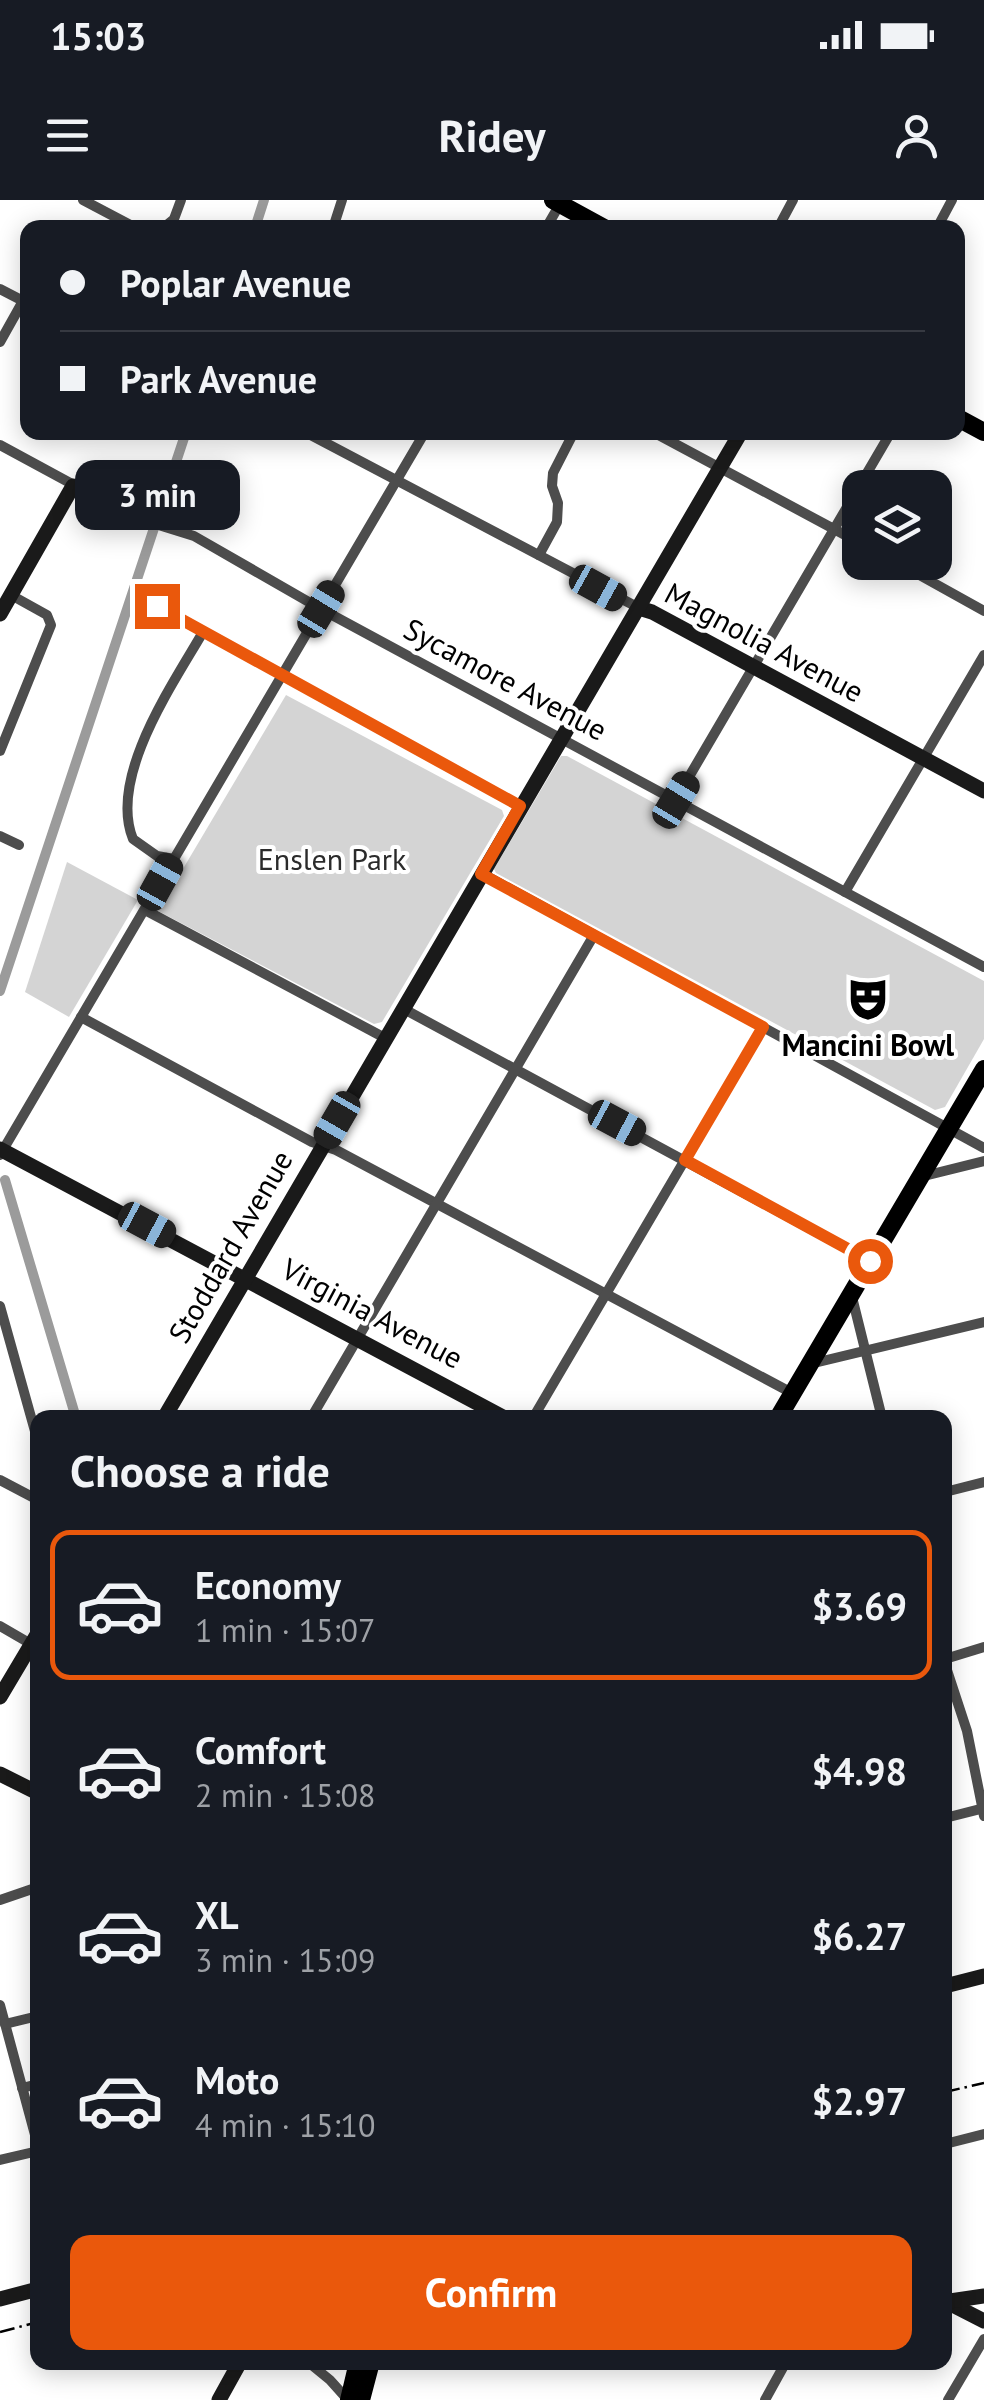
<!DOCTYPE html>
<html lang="en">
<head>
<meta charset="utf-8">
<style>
	:root { --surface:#171b24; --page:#20242c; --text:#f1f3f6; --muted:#9ea1a6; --line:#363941; --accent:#ea580c }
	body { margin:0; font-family:"PT Sans",sans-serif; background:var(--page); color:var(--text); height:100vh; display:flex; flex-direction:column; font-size:38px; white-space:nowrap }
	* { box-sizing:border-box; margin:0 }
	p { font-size:32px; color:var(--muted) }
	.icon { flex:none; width:55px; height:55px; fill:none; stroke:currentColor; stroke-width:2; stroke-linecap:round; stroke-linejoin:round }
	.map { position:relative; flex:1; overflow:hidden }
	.drawer { position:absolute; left:30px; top:1210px; width:922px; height:960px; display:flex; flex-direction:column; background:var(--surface); border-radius:20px; box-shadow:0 5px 25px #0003 }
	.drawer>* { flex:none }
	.top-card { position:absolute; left:20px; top:20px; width:945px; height:220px; border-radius:20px; box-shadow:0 5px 25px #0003; display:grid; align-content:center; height:220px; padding:0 40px; background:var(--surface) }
	.fabs { position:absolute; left:842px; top:270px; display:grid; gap:20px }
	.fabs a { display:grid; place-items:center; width:110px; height:110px; border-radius:20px; background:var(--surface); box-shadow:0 5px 25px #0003; font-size:50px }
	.end { position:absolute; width:45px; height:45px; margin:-22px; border:12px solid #ea580c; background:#fff; box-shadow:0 0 0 5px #fff }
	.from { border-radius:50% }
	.bubble { position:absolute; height:70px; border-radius:20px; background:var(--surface); box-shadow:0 5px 25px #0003; font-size:32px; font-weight:700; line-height:70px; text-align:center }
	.car { position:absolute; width:30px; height:60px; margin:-30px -15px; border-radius:12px; box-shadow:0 0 8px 2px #0007; background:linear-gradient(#222 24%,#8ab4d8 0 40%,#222 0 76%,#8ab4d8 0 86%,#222 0) }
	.top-card b { display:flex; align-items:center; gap:35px; height:95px; font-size:38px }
	.top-card b+b { border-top:2px solid var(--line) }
	.top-card i { width:25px; height:25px; background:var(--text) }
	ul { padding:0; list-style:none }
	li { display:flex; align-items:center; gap:30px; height:150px; margin:0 20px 15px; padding:0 20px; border:5px solid transparent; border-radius:20px }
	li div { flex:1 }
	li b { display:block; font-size:38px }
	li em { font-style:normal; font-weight:700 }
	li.on { border-color:var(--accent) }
	li>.icon { width:90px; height:90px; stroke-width:1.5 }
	h2 { padding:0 40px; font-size:45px; line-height:120px }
	.action { display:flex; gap:20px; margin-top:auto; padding:20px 40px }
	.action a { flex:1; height:115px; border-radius:20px; background:var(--accent); color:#fff; font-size:40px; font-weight:700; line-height:115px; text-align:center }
	.status { display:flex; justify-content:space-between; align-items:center; height:70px; padding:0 50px; background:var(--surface); direction:ltr }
	.status svg { height:28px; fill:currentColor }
	header { display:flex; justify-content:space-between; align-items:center; height:130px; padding:0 40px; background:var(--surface); font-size:45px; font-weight:700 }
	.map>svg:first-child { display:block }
	.green { fill:#d4d4d4 }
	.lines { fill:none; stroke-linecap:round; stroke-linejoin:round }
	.canal { stroke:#9b9b9b; stroke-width:10 }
	.street { stroke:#4d4d4d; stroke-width:10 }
	.secondary { stroke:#1a1a1a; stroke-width:15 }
	.primary { stroke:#000; stroke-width:18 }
	.rail { stroke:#000; stroke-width:2.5; stroke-dasharray:15 5 2.5 5; stroke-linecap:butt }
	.route { stroke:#ea580c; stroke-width:12 }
	.labels { text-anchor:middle; stroke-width:8; stroke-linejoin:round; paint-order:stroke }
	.street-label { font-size:30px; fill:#000; stroke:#fff }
	.park-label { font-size:30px; fill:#2b2b2b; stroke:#fff }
	.poi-label { font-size:30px; font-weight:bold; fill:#000; stroke:#fff }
</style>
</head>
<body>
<div class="status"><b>15:03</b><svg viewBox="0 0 49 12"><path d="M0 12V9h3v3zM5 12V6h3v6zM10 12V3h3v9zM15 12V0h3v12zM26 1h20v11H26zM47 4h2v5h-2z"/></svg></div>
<header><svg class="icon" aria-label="menu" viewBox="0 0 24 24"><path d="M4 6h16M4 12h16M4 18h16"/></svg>Ridey<svg class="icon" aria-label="person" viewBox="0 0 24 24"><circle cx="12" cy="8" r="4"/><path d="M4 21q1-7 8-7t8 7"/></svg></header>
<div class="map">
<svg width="984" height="2200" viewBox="0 0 984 2200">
	<rect width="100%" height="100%" fill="#fff"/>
	<!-- green -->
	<g class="green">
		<polygon points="286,495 502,610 504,616 382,822 374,824 158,711"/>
		<polygon points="561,556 567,556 984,781 984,839 945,907 935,910 496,673 494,669"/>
		<polygon points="67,662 138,700 69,817 25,792"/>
	</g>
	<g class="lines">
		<!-- canal -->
		<g class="canal">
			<polyline points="255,28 264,0"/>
			<polyline points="0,791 186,232"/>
			<polyline points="5,980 76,1218"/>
		</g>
		<!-- street -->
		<g class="street">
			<polyline points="83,0 136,28"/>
			<polyline points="163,28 174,19 181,0"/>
			<polyline points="333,28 342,0"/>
			<polyline points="546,28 560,4"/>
			<polyline points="778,28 793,0"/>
			<polyline points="937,28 952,0"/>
			<polyline points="0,89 27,103"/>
			<polyline points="0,142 23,101"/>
			<polyline points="305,232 639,408"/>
			<polyline points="653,232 860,343"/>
			<polyline points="0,245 133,317 194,336 321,409 984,767"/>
			<polyline points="539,355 557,322 558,303 552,286 553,273 574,232"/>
			<polyline points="896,362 984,411"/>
			<polyline points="157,406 520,606"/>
			<polyline points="0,551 51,425 47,415 11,395"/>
			<polyline points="676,599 891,232"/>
			<polyline points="0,636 19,645"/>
			<path d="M174 659 157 656 133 639C108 577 173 484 203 432"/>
			<polyline points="481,673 984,948"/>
			<polyline points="845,692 984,455"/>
			<polyline points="145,710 385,838"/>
			<polyline points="402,808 870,1061"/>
			<polyline points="81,817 312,942 336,950 792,1193"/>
			<polyline points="0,955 425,232"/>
			<polyline points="920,977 984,961"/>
			<polyline points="852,1097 882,1218"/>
			<polyline points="0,1106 38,1242"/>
			<polyline points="810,1164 984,1122"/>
			<polyline points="311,1218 594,735"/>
			<polyline points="533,1218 763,827"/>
			<polyline points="0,1280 38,1300"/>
			<polyline points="945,1292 984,1282"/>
			<polyline points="0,1426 31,1444"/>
			<polyline points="945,1459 984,1447"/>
			<polyline points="945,1464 967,1531 984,1616"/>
			<polyline points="945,1618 984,1608"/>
			<polyline points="0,1700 38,1687"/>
			<polyline points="0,1805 38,1946"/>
			<polyline points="5,1824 38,1816"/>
			<polyline points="22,1888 38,1884"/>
			<polyline points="945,1944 984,1934"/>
			<polyline points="0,1960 38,1951"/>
			<polyline points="308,2162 330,2180 348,2200"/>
			<polyline points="765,2200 786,2162"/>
			<polyline points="948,2200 984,2139"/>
		</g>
		<!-- secondary -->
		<g class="secondary">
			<polyline points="639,408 652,412 984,591"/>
			<polyline points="0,414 73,286"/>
			<polyline points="0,949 505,1218"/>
			<polyline points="164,1218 741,232"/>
			<polyline points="0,1497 38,1433"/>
			<polyline points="0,1574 38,1593"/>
			<polyline points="945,1786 984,1776"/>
			<polyline points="0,2099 38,2089"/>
			<polyline points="945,2101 984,2121"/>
			<polyline points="950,2101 984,2096"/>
			<polyline points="219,2200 240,2162"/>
		</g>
		<!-- primary -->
		<g class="primary">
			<polyline points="553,0 604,28"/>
			<polyline points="958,218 984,232"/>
			<polyline points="778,1218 984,869"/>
			<polyline points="349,2200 358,2162"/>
			<polyline points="361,2200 371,2162"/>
		</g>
		<!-- rail -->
		<g class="rail">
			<polyline points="945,1892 984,1883"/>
			<polyline points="0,2132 38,2122"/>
		</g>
	</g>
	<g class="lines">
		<!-- route -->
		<polyline class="route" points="157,406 520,606 481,674 763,827 685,960 870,1061"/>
	</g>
	<!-- icons -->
	<defs>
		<g id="theatre-bare" transform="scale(3.45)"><path d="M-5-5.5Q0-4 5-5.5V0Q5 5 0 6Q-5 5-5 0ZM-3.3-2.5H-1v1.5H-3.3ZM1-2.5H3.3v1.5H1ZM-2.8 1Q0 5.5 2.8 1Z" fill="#000" stroke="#fff" stroke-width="2.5" paint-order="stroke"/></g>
	</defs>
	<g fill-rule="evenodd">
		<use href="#theatre-bare" x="868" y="799"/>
	</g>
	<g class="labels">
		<!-- street labels -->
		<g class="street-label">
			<text transform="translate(764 443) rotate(28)" y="10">Magnolia Avenue</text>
			<text transform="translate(505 480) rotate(28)" y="10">Sycamore Avenue</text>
			<text transform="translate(231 1047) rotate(-60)" y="10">Stoddard Avenue</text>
			<text transform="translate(372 1114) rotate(28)" y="10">Virginia Avenue</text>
		</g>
		<!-- park labels -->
		<g class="park-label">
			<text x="332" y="670">Enslen Park</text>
		</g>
		<!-- poi labels -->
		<g class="poi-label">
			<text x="868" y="856">Mancini Bowl</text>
		</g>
	</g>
</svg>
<div class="fabs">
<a><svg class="icon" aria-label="layers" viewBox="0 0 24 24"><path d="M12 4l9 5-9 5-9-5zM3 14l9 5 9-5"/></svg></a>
</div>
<i class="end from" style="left:870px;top:1061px"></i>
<i class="end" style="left:157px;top:406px"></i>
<div class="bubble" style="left:75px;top:260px;width:165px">3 min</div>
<i class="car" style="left:598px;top:388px;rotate:119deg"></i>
<i class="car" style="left:321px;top:409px;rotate:31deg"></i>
<i class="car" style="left:676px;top:600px;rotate:31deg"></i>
<i class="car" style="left:160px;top:682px;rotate:29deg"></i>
<i class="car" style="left:337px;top:920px;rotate:210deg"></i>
<i class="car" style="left:617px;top:923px;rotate:118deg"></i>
<i class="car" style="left:147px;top:1025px;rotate:118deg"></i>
<div class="top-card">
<b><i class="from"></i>Poplar Avenue</b>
<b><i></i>Park Avenue</b>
</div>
<section class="drawer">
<h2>Choose a ride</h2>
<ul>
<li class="on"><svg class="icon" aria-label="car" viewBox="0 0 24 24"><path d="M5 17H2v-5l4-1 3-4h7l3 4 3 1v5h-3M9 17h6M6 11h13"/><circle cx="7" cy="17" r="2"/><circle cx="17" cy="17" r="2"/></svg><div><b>Economy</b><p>1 min · 15:07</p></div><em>$3.69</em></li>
<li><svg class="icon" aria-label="car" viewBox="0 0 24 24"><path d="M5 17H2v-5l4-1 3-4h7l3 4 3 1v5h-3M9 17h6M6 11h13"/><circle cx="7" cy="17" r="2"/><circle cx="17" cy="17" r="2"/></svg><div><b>Comfort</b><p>2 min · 15:08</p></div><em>$4.98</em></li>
<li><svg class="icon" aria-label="car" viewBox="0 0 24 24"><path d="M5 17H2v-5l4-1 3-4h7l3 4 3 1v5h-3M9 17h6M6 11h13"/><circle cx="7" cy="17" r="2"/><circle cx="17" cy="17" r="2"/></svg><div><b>XL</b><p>3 min · 15:09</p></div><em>$6.27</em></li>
<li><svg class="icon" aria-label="car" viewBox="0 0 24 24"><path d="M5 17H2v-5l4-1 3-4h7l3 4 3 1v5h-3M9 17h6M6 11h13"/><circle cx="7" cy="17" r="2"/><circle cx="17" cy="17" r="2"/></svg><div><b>Moto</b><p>4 min · 15:10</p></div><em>$2.97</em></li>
</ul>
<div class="action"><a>Confirm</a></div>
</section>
</div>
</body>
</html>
